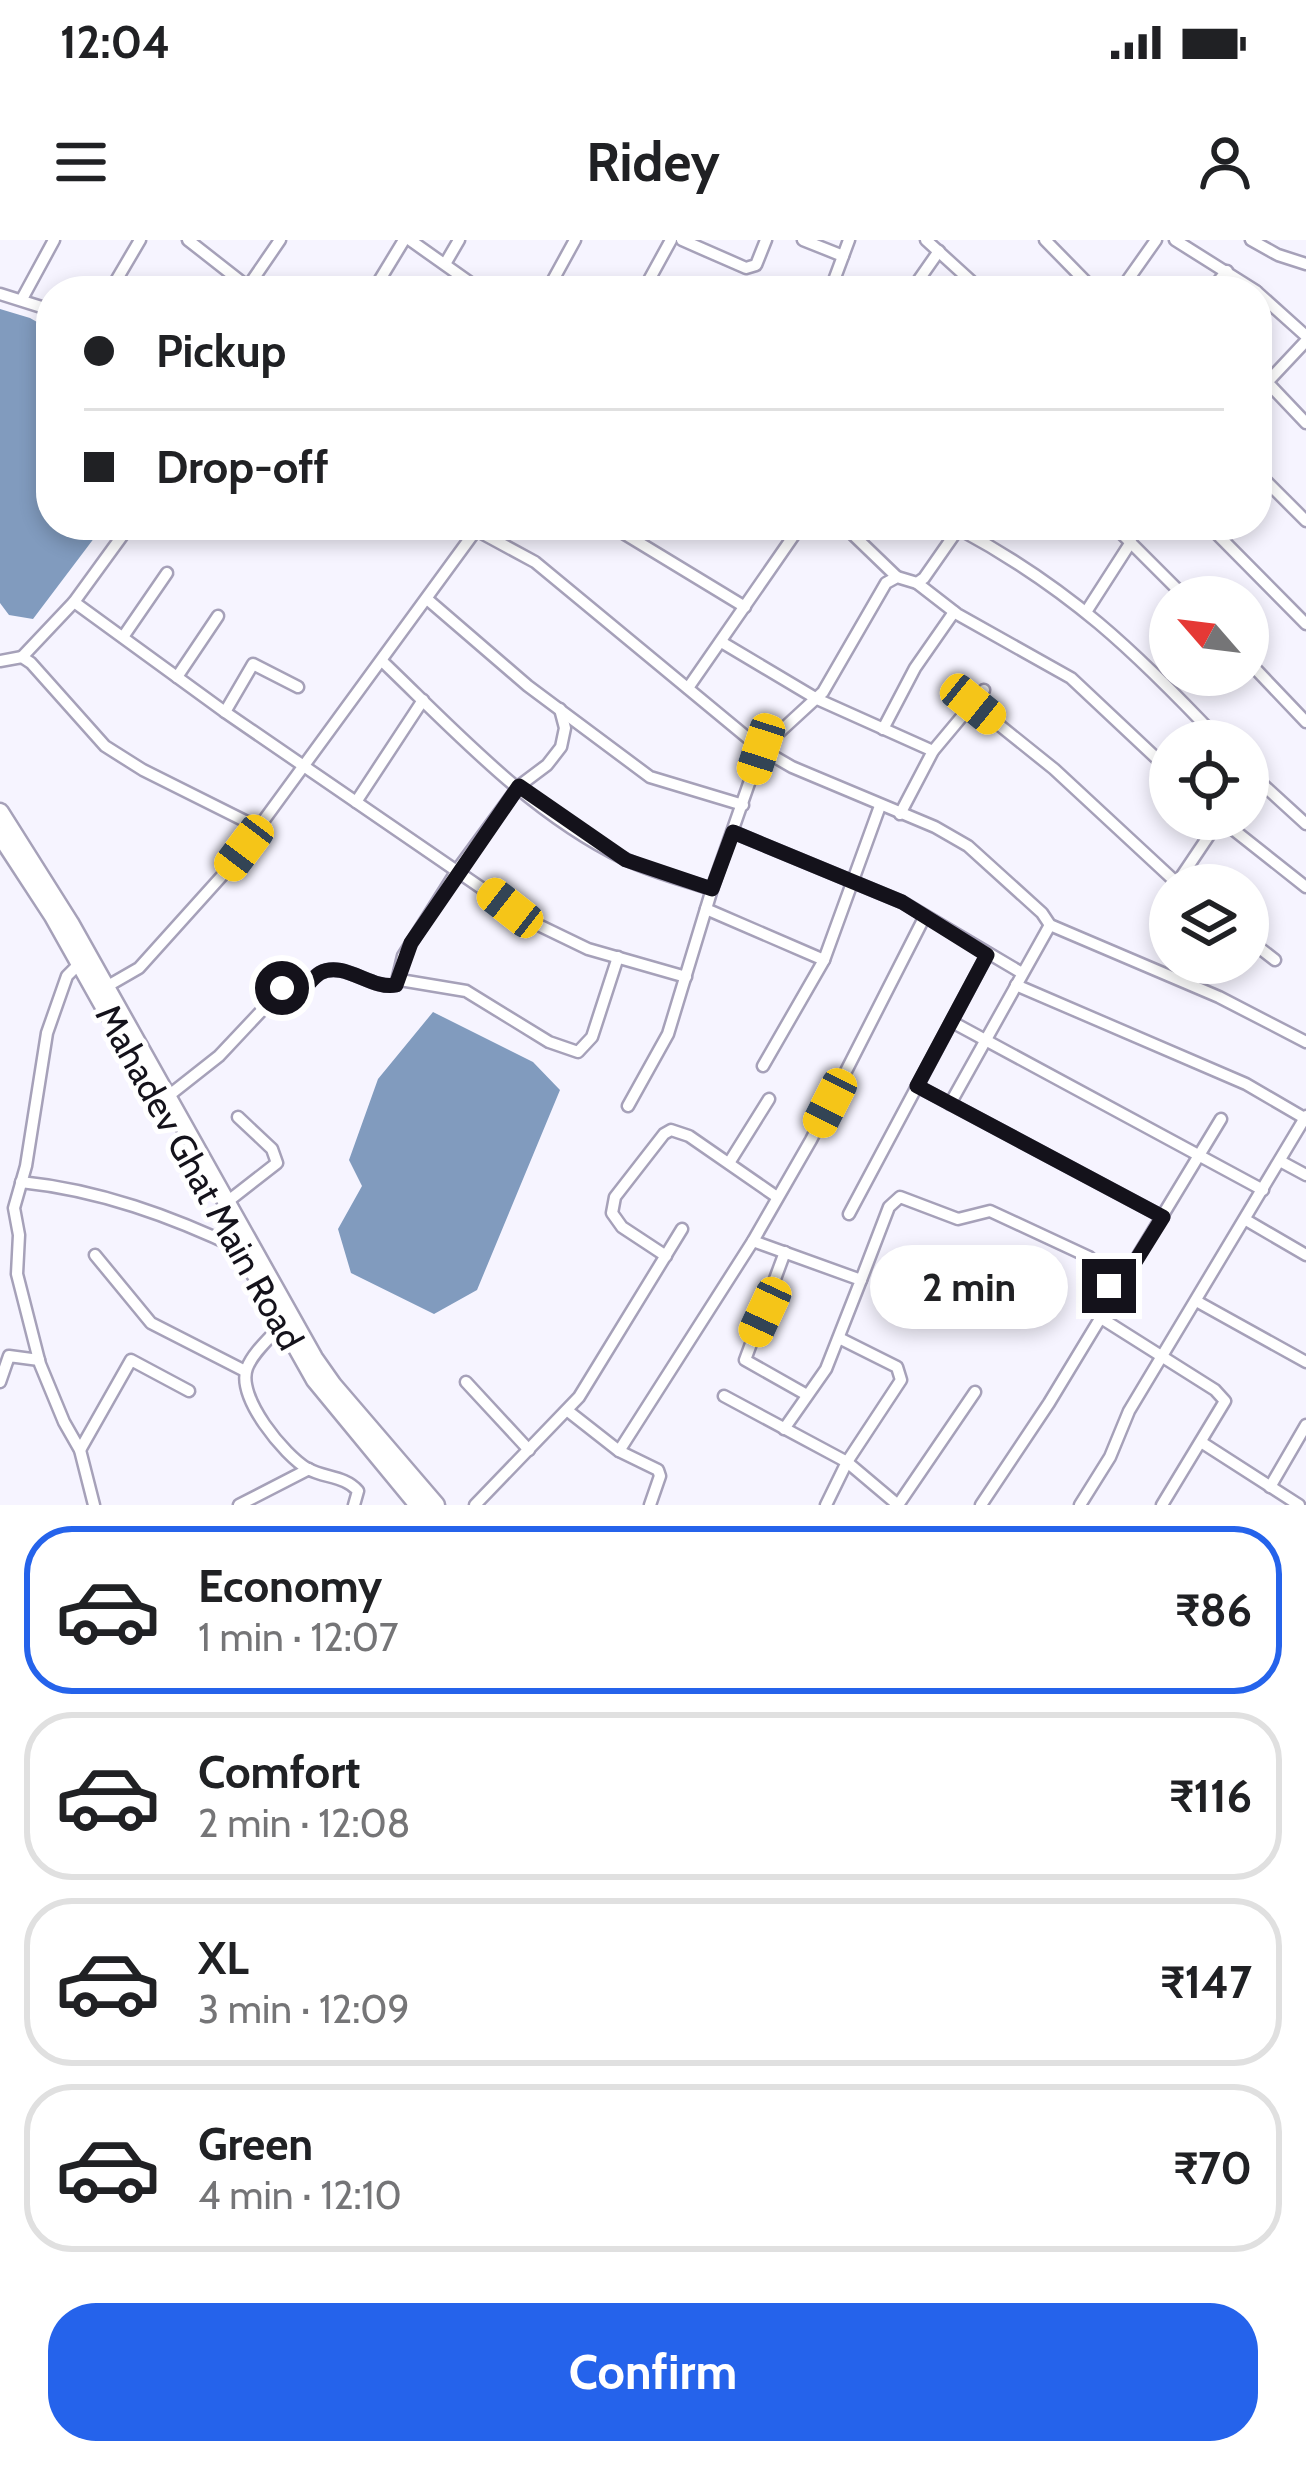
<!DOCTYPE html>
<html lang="en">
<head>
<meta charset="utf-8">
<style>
	:root { --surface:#fff; --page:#f6f6f6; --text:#202124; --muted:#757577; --line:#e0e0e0; --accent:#2563eb }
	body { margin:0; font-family:Cabin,sans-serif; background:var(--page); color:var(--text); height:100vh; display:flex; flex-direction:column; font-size:45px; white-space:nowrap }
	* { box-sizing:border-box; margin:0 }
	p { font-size:39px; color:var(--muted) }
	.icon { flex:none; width:66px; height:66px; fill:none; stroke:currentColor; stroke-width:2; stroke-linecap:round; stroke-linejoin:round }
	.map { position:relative; height:1265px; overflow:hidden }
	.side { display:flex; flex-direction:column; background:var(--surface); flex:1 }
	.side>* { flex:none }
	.banner { position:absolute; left:36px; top:36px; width:1236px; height:264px; border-radius:48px; box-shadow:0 6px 18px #0003; display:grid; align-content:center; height:264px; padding:0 48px; background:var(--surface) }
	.needle { width:78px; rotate:298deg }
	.tools { position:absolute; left:1149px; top:336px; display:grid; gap:24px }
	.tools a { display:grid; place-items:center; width:120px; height:120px; border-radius:50%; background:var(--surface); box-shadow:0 6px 18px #0003; font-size:60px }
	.end { position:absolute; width:54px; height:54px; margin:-27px; border:15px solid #14121b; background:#fff; box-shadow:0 0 0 6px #fff }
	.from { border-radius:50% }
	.bubble { position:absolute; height:84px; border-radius:42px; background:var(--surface); box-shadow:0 6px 18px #0003; font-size:39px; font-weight:700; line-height:84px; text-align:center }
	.car { position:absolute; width:36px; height:72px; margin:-36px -18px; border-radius:15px; box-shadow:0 0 9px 3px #0007; background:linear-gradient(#f5c518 24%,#345 0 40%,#f5c518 0 76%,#345 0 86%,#f5c518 0) }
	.banner b { display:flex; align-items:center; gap:42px; height:114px; font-size:45px }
	.banner b+b { border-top:3px solid var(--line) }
	.banner i { width:30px; height:30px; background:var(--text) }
	ul { padding:21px 0 0; list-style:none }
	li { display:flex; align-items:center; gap:36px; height:168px; margin:0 24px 18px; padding:0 24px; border:6px solid var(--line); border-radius:48px }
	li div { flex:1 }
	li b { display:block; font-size:45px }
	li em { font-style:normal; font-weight:700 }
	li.current { border-color:var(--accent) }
	li>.icon { width:108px; height:108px; stroke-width:1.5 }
	.primary-button { display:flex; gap:24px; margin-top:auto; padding:24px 48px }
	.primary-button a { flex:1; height:138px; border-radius:48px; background:var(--accent); color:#fff; font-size:48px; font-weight:700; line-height:138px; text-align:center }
	.status { display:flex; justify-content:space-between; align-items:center; height:84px; padding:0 60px; background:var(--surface); direction:ltr }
	.status svg { height:33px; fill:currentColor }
	header { display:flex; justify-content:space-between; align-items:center; height:156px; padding:0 48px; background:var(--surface); font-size:54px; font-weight:700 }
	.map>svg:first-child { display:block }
	.water { fill:#819bbe }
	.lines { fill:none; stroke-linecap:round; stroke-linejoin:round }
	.street-casing { stroke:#a6a1b9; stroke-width:15 }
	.secondary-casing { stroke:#a6a1b9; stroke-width:21 }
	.street { stroke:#fff; stroke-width:10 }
	.secondary { stroke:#fff; stroke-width:16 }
	.route { stroke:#14121b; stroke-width:15 }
	.labels { text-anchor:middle; stroke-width:10; stroke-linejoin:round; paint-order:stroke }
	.street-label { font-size:36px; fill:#14121b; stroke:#fff }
</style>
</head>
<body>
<div class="status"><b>12:04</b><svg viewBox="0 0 49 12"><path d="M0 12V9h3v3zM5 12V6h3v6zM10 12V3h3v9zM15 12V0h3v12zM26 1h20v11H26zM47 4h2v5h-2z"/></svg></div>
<header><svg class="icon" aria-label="menu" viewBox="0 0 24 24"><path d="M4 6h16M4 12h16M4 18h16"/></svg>Ridey<svg class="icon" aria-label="person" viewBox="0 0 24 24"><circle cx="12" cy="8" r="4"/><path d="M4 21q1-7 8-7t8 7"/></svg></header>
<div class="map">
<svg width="1306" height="1265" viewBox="0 0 1306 1265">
	<rect width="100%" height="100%" fill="#f6f4ff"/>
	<!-- water -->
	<g class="water">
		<polygon points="0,69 30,78 51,90 51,285 104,285 33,379 9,375 0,363"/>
		<polygon points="433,772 533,822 560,850 477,1050 434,1074 351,1033 338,989 362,946 349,920 378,839"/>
	</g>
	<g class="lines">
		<!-- street casing -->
		<g class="street-casing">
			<g id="street">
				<polyline points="188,0 253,51"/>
				<polyline points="410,0 482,51"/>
				<polyline points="682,0 746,28 756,25 766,0"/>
				<polyline points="803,0 843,16"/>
				<polyline points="926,0 982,51"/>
				<polyline points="1045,0 1095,51"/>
				<polyline points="1175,0 1256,51"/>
				<polyline points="1251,0 1278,15 1306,24"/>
				<polyline points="445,24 459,0"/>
				<polyline points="110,51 140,0"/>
				<polyline points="245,51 280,0"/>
				<polyline points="373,51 404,0"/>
				<polyline points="547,51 575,0"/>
				<polyline points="643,51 671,0"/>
				<polyline points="830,51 849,0"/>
				<polyline points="911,51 939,11"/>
				<polyline points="1120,51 1156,0"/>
				<polyline points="1210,51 1227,31"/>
				<polyline points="1257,52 1306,96"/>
				<polyline points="0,54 51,70"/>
				<polyline points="22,59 54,0"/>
				<polyline points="1267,142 1306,183"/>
				<polyline points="1257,153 1306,101"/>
				<polyline points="1257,232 1306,281"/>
				<polyline points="610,285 745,367"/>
				<polyline points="843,285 897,337"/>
				<polyline points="1113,285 1185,357"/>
				<polyline points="1208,285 1306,384"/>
				<path d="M959 289C1069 348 1135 411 1220 501"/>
				<polyline points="476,290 535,322 761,509 792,527 935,587 968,606 1042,673 1050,685 1219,757 1306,802"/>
				<polyline points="917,343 957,374 1071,438 1170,531"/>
				<polyline points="427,359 528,446 650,537 743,565"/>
				<polyline points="74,362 225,472 528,680 588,709 686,737"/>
				<polyline points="1086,372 1131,302"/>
				<polyline points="123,397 167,333"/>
				<polyline points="723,403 817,459 933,511"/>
				<polyline points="22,417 74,362 130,285"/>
				<polyline points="0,421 22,417 31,423 105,506 143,530 259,588"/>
				<path d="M382 421C455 491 531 574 625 619 652 632 683 640 712 649"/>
				<polyline points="1248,421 1306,482"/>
				<polyline points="177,437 218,376"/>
				<polyline points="688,448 801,285"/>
				<polyline points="973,464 1054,529 1179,645"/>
				<polyline points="225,472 253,424 298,447"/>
				<polyline points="883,489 915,428 954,372"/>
				<polyline points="1248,531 1306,584"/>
				<polyline points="356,562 423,460"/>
				<polyline points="900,574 933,511 984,450"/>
				<polyline points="1220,579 1306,647"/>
				<polyline points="733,592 902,662 1022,733"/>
				<polyline points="1177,643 1220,579"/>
				<polyline points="706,669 824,720"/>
				<polyline points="1248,699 1275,720"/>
				<polyline points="81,722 67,736 47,793 26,926 14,968 19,995 17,1034 40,1124 64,1182 80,1210 94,1265"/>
				<polyline points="400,740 466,751 549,802 578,812 592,797 618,717"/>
				<polyline points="1016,745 1246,844 1306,879"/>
				<polyline points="106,747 139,728 229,628 479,286"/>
				<polyline points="952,782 1263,950"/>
				<polyline points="763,826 824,720 880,566"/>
				<polyline points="917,846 1163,977"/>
				<path d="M167 857 219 816 282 749 299 753C306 748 312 737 320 733 344 720 371 750 396 745L403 716 458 629 519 546 547 525 561 507 565 488 560 469"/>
				<polyline points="950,864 1050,685"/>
				<polyline points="628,866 668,794 712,649 761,509 823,452 886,343 897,337 917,343 924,338 961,285"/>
				<polyline points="1280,921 1306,935"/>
				<polyline points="729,923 769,859"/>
				<path d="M21 942C99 950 171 976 242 1010"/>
				<polyline points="227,962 277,923 272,909 238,877"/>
				<polyline points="849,974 987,715"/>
				<polyline points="1246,980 1306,1015"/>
				<polyline points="753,1001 861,1040 826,1129 784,1189"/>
				<polyline points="785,1012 745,1120 807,1155"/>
				<polyline points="95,1015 151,1083 245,1131"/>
				<polyline points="666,1016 622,987 612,973 615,957 664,894 671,890 689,896 777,957"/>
				<path d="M861 1040 889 967 900 957 958 979 990 971 1089 1017C1101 1026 1103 1041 1117 1051"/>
				<polyline points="1198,1062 1306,1122"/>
				<polyline points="1101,1078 1215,1150 1225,1161 1162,1265"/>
				<path d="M282 1084C271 1097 253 1112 247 1128 236 1157 284 1215 308 1229 325 1238 345 1236 358 1251L354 1265"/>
				<polyline points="0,1142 9,1116 39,1120"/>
				<polyline points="466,1142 529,1210"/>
				<polyline points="724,1156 847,1222 898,1265 975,1152"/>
				<polyline points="568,1171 619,1211 658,1230 660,1236 650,1265"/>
				<polyline points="1201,1202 1299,1265"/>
				<polyline points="80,1210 131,1120 189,1151"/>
				<polyline points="619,1211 753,1001 811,900 925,676"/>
				<polyline points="1270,1247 1306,1185"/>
				<polyline points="239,1265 309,1229"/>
				<polyline points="475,1265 579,1157 682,989"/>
				<polyline points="826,1265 847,1222 901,1140 897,1127 839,1098"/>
				<polyline points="981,1265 1049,1163 1221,879"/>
				<polyline points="1080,1265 1110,1217 1129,1171 1306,876"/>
			</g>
		</g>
		<!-- secondary casing -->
		<g class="secondary-casing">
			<g id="secondary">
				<polyline points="0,572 70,683 314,1118 333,1145 436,1265"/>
				<polyline points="0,595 53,676 108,774"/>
				<polyline points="245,1016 315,1140 418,1265"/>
			</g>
		</g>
		<!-- street -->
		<use href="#street" class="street"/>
		<!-- secondary -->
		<use href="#secondary" class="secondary"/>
	</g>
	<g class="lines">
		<!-- route -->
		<path class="route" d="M282 748 299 753C306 748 312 738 320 733 344 720 371 750 396 745L411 703 519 546 626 620 712 649 733 592 902 662 987 715 917 846 1163 977 1117 1051 1109 1046"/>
	</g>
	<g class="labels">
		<!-- street labels -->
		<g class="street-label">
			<text transform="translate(200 937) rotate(61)" y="13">Mahadev Ghat Main Road</text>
		</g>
	</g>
</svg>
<div class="tools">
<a><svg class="needle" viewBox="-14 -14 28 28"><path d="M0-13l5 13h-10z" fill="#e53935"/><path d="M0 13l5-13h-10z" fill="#757577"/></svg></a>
<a><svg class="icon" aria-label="locate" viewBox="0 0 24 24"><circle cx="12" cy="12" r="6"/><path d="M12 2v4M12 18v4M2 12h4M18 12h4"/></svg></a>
<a><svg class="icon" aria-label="layers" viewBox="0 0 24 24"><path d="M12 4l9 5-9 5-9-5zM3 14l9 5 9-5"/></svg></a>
</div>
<i class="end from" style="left:282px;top:748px"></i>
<i class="end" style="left:1109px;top:1046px"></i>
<div class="bubble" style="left:870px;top:1005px;width:198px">2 min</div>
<i class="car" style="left:973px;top:464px;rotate:129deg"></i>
<i class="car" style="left:761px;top:509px;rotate:198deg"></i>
<i class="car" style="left:244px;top:608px;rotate:217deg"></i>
<i class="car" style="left:510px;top:668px;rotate:308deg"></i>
<i class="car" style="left:830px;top:863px;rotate:207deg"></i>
<i class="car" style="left:765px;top:1072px;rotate:205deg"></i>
<div class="banner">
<b><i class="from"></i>Pickup</b>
<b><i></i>Drop-off</b>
</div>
</div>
<section class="side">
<ul>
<li class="current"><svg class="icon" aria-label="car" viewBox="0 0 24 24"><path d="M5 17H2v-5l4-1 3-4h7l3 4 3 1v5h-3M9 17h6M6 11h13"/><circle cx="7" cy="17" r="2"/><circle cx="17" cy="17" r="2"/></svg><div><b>Economy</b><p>1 min · 12:07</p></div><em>₹86</em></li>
<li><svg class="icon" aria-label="car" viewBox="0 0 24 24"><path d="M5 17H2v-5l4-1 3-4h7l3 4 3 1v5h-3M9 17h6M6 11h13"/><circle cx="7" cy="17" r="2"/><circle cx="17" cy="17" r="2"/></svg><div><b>Comfort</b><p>2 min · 12:08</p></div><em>₹116</em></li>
<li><svg class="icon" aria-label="car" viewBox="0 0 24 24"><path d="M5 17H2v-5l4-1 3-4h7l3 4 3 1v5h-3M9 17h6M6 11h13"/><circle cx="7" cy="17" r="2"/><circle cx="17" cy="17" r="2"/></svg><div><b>XL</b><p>3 min · 12:09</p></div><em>₹147</em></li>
<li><svg class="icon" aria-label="car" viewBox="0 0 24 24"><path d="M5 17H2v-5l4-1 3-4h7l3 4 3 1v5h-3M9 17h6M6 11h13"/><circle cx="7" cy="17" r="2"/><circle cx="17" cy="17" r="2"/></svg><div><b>Green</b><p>4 min · 12:10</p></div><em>₹70</em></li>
</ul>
<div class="primary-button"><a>Confirm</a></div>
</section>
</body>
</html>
